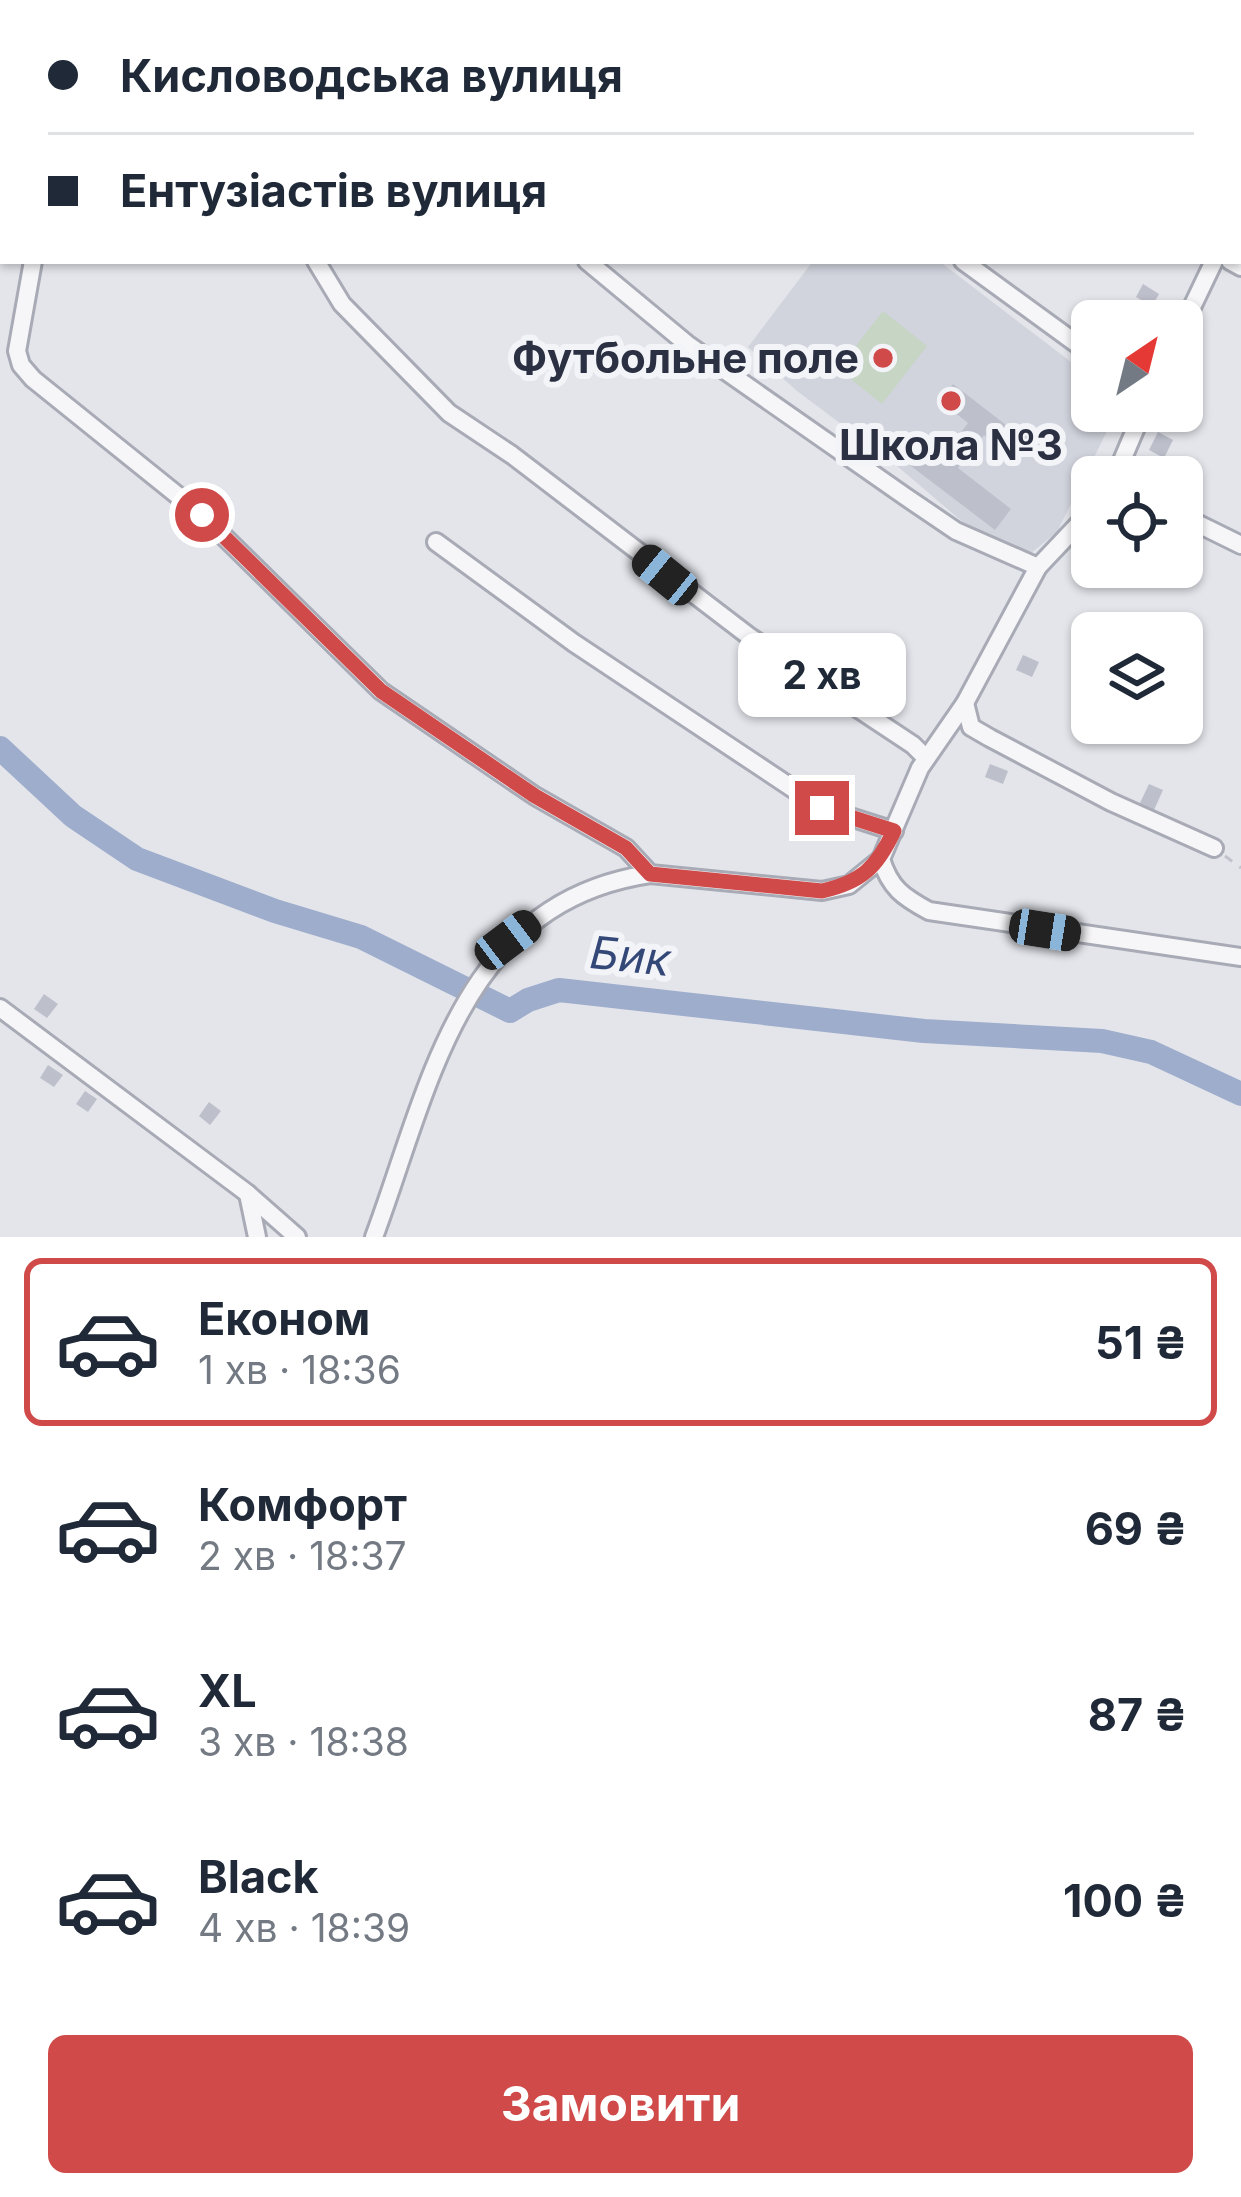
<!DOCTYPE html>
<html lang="uk">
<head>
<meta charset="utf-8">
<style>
	:root { --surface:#fff; --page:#f6f6f7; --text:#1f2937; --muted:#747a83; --line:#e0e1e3; --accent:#cf4a49 }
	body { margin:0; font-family:Inter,sans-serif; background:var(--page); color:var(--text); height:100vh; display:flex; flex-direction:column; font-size:45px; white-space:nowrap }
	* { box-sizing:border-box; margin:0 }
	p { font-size:39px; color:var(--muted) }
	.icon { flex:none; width:66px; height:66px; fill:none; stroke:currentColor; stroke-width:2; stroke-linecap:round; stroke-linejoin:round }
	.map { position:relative; height:1237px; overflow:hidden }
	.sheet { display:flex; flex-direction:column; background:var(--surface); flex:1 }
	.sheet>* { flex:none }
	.hud { position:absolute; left:0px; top:0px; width:1242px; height:264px; box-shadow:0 3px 9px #0004; display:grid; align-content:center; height:264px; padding:0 48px; background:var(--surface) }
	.needle { width:78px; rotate:35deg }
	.buttons { position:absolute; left:1071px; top:300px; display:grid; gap:24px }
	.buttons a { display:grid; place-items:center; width:132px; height:132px; border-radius:18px; background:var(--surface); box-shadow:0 3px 9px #0004; font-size:60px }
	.end { position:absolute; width:54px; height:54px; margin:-27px; border:15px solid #cf4a49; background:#fff; box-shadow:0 0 0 6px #fff }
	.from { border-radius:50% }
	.bubble { position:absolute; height:84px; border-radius:18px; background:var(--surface); box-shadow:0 3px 9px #0004; font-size:39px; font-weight:700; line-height:84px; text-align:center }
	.car { position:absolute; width:36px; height:72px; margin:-36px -18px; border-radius:15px; box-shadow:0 0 9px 3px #0007; background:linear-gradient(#222 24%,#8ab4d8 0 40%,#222 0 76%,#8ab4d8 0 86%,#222 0) }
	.hud b { display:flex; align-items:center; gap:42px; height:114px; font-size:45px }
	.hud b+b { border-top:3px solid var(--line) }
	.hud i { width:30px; height:30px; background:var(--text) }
	ul { padding:21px 0 0; list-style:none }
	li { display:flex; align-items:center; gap:36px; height:168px; margin:0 24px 18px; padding:0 24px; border:6px solid transparent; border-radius:18px }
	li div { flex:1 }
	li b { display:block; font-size:45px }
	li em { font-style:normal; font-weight:700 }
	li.selected { border-color:var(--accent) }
	li>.icon { width:108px; height:108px; stroke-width:1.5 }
	.action { display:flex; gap:24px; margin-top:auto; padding:24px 48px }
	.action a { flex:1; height:138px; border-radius:18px; background:var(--accent); color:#fff; font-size:48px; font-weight:700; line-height:138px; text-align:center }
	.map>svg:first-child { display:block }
	.built { fill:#d1d4dd }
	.green { fill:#c6d5c4 }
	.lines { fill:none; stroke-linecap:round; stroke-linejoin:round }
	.river { stroke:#9eadcb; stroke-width:24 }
	.building { fill:#bdc0cb }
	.minor-casing { stroke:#a8abb5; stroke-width:22 }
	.path { stroke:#c1c3ca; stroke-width:3; stroke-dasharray:9 9; stroke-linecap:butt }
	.minor { stroke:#f6f6f9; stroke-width:16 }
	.route { stroke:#cf4a49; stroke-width:15 }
	.poi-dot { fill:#cf4a49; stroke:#f3f4f8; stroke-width:4.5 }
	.labels { text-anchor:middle; stroke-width:12; stroke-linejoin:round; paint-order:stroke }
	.poi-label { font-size:42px; font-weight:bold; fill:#2b3043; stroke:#f3f4f8; text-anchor:end }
	.water-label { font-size:45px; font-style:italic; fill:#344878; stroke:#f3f4f8 }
</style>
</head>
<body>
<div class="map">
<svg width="1241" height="1237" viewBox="0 0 1241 1237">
	<rect width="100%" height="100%" fill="#e3e5eb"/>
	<!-- built -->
	<polygon class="built" points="813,261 939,261 1092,378 1092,411 1117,411 1057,532 1026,557 1017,547 965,524 896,465 797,391 748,347"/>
	<!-- green -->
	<polygon class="green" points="883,311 927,346 882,404 838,369"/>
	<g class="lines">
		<!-- river -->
		<polyline class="river" points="0,748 73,816 137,859 275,911 361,937 510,1011 528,1000 559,990 924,1031 1102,1041 1151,1052 1241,1094"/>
	</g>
	<!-- building -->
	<g class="building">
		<polygon points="1143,284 1159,294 1152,306 1136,297"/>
		<polygon points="953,384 1023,438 1010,455 984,435 958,468 1011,509 995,530 911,466 928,444 943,456 968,423 940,401"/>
		<polygon points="1158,432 1173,440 1164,458 1149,450"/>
		<polygon points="1023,655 1039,662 1032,677 1016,670"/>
		<polygon points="990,764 1008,771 1003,784 985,777"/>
		<polygon points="1149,784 1163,790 1154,810 1140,803"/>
		<polygon points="44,994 58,1004 47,1018 34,1009"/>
		<polygon points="48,1065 63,1075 54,1087 40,1078"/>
		<polygon points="85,1091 97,1099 88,1112 76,1104"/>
		<polygon points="209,1102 221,1111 210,1125 199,1116"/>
	</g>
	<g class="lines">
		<!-- minor casing -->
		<g class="minor-casing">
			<g id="minor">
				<polyline points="195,0 200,3"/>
				<polyline points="606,0 610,3"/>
				<polyline points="739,0 743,3"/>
				<polyline points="998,0 1002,3"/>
				<polyline points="1141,3 1143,0"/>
				<polyline points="1239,115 1241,117"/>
				<polyline points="0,172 3,173"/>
				<polyline points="1239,210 1241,206"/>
				<polyline points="0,236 3,235"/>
				<path d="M33 261 17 351 21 365 33 379 202 515 381 691 535 796 626 848 650 874 822 891 849 885 881 859C890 888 903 897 929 911L1241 957"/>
				<polyline points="316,261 342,304 449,413 512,455 750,637 913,745 926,758"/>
				<polyline points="587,261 687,344 906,497 956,531 1038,567 1092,510"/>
				<polyline points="963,261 1092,355"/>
				<polyline points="1230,261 1241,267"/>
				<polyline points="1182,328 1214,261"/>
				<polyline points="1115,477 1143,411"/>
				<polyline points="1182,516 1241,545"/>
				<polyline points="436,542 574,643 822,808 894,831"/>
				<polyline points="965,703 971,727 990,738 1111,802 1214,848"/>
				<polyline points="881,859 920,768 965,703 1038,567"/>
				<polyline points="0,1008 247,1193 297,1237"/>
				<polyline points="248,1194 257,1237"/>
				<path d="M374 1237C430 1087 460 902 650 874"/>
			</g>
		</g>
		<!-- path -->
		<g class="path">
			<polyline points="1206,0 1207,3"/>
			<polyline points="1239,38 1241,40"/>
			<polyline points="1225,856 1241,868"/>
		</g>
		<!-- minor -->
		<use href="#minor" class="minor"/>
	</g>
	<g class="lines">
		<!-- route -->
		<path class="route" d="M202 515 381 691 535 796 626 848 650 874 822 891C862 882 877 867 894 831L822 808"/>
	</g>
	<!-- markers -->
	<g class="poi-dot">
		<circle cx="883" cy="358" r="12"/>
		<circle cx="951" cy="401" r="12"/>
	</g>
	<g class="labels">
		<!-- poi labels -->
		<g class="poi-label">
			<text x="859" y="373">Футбольне поле</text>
			<text x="951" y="460" text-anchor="middle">Школа №3</text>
		</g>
		<!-- water labels -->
		<g class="water-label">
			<text transform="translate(630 956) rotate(6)" y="16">Бик</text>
		</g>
	</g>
</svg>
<div class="buttons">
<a><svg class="needle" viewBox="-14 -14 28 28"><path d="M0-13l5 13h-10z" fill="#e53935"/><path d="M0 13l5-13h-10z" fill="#747a83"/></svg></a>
<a><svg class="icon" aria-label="locate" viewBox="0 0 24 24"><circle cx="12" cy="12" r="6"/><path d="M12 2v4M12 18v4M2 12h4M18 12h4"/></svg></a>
<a><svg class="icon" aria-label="layers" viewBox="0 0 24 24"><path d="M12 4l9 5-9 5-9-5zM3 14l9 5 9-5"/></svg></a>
</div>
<i class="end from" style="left:202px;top:515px"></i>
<i class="end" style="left:822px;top:808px"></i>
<div class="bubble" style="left:738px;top:633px;width:168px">2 хв</div>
<i class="car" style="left:665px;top:575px;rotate:309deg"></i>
<i class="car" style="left:1045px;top:930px;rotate:99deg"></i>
<i class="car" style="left:508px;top:940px;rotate:53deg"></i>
<div class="hud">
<b><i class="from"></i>Кисловодська вулиця</b>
<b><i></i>Ентузіастів вулиця</b>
</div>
</div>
<section class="sheet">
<ul>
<li class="selected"><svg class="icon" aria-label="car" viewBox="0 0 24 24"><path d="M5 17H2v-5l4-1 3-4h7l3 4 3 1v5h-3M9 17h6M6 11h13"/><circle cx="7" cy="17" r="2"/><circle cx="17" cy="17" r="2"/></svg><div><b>Економ</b><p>1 хв · 18:36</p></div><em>51 ₴</em></li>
<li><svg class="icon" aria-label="car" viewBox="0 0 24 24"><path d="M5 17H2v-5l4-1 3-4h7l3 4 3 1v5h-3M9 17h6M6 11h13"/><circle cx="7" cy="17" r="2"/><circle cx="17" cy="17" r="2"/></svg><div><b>Комфорт</b><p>2 хв · 18:37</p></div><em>69 ₴</em></li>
<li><svg class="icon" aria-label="car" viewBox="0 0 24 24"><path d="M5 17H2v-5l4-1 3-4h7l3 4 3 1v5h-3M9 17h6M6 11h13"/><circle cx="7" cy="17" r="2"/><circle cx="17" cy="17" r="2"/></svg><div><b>XL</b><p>3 хв · 18:38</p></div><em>87 ₴</em></li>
<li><svg class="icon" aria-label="car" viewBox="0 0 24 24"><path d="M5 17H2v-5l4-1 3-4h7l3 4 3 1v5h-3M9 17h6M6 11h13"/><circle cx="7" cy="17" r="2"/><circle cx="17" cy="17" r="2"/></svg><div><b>Black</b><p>4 хв · 18:39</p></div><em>100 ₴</em></li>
</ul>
<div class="action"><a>Замовити</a></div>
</section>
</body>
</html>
